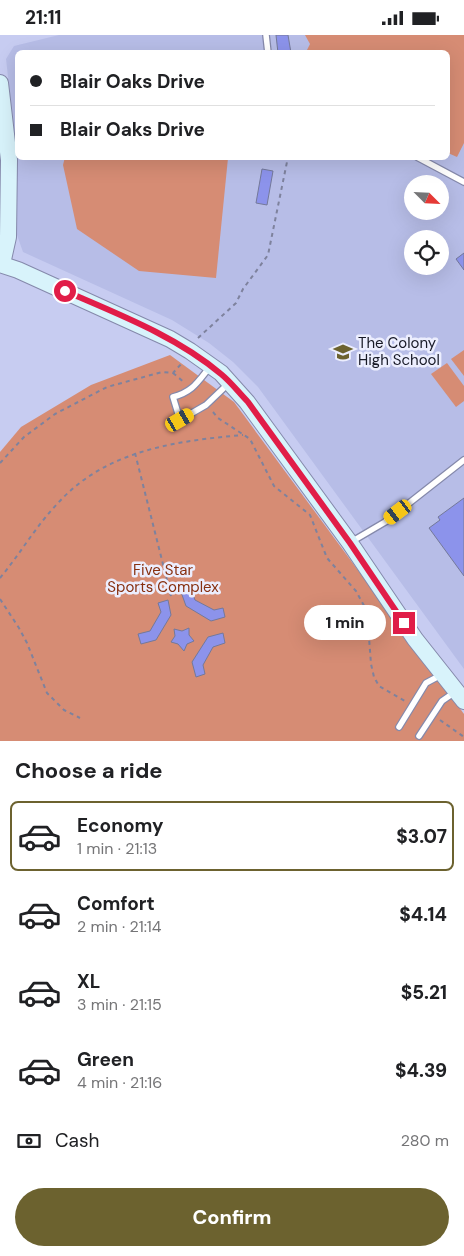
<!DOCTYPE html>
<html lang="en">
<head>
<meta charset="utf-8">
<style>
	:root { --surface:#fff; --page:#f6f6f6; --text:#202124; --muted:#757577; --line:#e0e0e0; --accent:#6c622f }
	body { margin:0; font-family:"DM Sans",sans-serif; background:var(--page); color:var(--text); height:100vh; display:flex; flex-direction:column; font-size:19px; white-space:nowrap }
	* { box-sizing:border-box; margin:0 }
	p { font-size:16px; color:var(--muted) }
	.icon { flex:none; width:28px; height:28px; fill:none; stroke:currentColor; stroke-width:2; stroke-linecap:round; stroke-linejoin:round }
	.map { position:relative; height:706px; overflow:hidden }
	.side { display:flex; flex-direction:column; background:var(--surface); flex:1 }
	.side>* { flex:none }
	.hud { position:absolute; left:15px; top:15px; width:435px; height:110px; border-radius:8px; box-shadow:0 5px 20px #0002; display:grid; align-content:center; height:110px; padding:0 15px; background:var(--surface) }
	.needle { width:32px; rotate:114deg }
	.controls { position:absolute; left:404px; top:140px; display:grid; gap:10px }
	.controls a { display:grid; place-items:center; width:45px; height:45px; border-radius:50%; background:var(--surface); box-shadow:0 5px 20px #0002; font-size:25px }
	.end { position:absolute; width:22px; height:22px; margin:-11px; border:6px solid #e11d48; background:#fff; box-shadow:0 0 0 2px #fff }
	.from { border-radius:50% }
	.bubble { position:absolute; height:35px; border-radius:18px; background:var(--surface); box-shadow:0 5px 20px #0002; font-size:16px; font-weight:800; line-height:35px; text-align:center }
	.car { position:absolute; width:15px; height:30px; margin:-15px -8px; border-radius:6px; box-shadow:0 0 4px 1px #0007; background:linear-gradient(#f5c518 24%,#345 0 40%,#f5c518 0 76%,#345 0 86%,#f5c518 0) }
	.hud b { display:flex; align-items:center; gap:18px; height:48px; font-size:19px }
	.hud b+b { border-top:1px solid var(--line) }
	.hud i { width:12px; height:12px; background:var(--text) }
	ul { padding:0; list-style:none }
	li { display:flex; align-items:center; gap:15px; height:70px; margin:0 10px 8px; padding:0 5px; border:2px solid transparent; border-radius:8px }
	li div { flex:1 }
	li b { display:block; font-size:19px }
	li em { font-style:normal; font-weight:800 }
	li.on { border-color:var(--accent) }
	li>.icon { width:45px; height:45px; stroke-width:1.5 }
	h2 { padding:0 15px; font-size:22px; line-height:60px }
	.pay { display:flex; align-items:center; gap:12px; height:55px; padding:0 15px; font-size:19px }
	.pay p { margin-inline-start:auto }
	.cta { display:flex; gap:10px; margin-top:auto; padding:10px 15px }
	.cta a { flex:1; height:58px; border-radius:30px; background:var(--accent); color:#fff; font-size:20px; font-weight:800; line-height:58px; text-align:center }
	.status { display:flex; justify-content:space-between; align-items:center; height:35px; padding:0 25px; background:var(--surface); direction:ltr }
	.status svg { height:14px; fill:currentColor }
	.map>svg:first-child { display:block }
	.built { fill:#b7bde7; fill-rule:evenodd }
	.green { fill:#d68c74 }
	.building { fill:#8c93eb; stroke:#74799a }
	.lines { fill:none; stroke-linecap:round; stroke-linejoin:round }
	.lane-casing { stroke:#8589ab; stroke-width:8 }
	.secondary-casing { stroke:#8589ab; stroke-width:18 }
	.path { stroke:#7e829d; stroke-width:2; stroke-dasharray:4 4; stroke-linecap:butt }
	.lane { stroke:#fff; stroke-width:5.5 }
	.secondary { stroke:#d8f3fb; stroke-width:16 }
	.route { stroke:#e11d48; stroke-width:6 }
	.labels { text-anchor:middle; stroke-width:5; stroke-linejoin:round; paint-order:stroke }
	.poi-label { font-size:15px; fill:#171926; stroke:#eceefe; text-anchor:start }
	.park-label { font-size:15px; fill:#873010; stroke:#eceefe }
</style>
</head>
<body>
<div class="status"><b>21:11</b><svg viewBox="0 0 49 12"><path d="M0 12V9h3v3zM5 12V6h3v6zM10 12V3h3v9zM15 12V0h3v12zM26 1h20v11H26zM47 4h2v5h-2z"/></svg></div>
<div class="map">
<svg width="464" height="706" viewBox="0 0 464 706">
	<rect width="100%" height="100%" fill="#c7ccf1"/>
	<!-- built -->
	<path class="built" d="M59 0H464V634L258 352 233 327 209 308 172 285 23 217 17 200V121L6 24 14 11ZM18 18H448V122H18ZM412 149H440V176H412ZM412 204H440V231H412Z"/>
	<!-- green -->
	<g class="green">
		<polygon points="305,0 464,0 464,108 457,122 448,118 448,18 306,17 310,9"/>
		<polygon points="65,122 228,123 216,243 139,236 77,194 63,130"/>
		<polygon points="464,315 464,341 451,324"/>
		<polygon points="170,320 234,367 464,679 464,706 0,706 0,417 21,392 91,350"/>
		<polygon points="447,328 464,351 464,366 456,372 431,339"/>
	</g>
	<!-- building -->
	<g class="building">
		<polygon points="276,0 288,0 291,18 278,18"/>
		<polygon points="262,134 273,136 267,170 256,168"/>
		<polygon points="464,218 464,235 456,224"/>
		<polygon points="464,463 464,541 429,493 440,485 438,482"/>
		<polygon points="191,554 195,565 214,575 223,573 225,582 211,586 186,571 181,557"/>
		<polygon points="168,565 171,580 156,605 141,609 138,599 150,596 161,577 158,568"/>
		<polygon points="189,593 189,600 194,606 187,609 184,616 178,609 171,607 175,601 174,594 182,596"/>
		<polygon points="223,598 225,608 213,612 203,630 205,639 196,642 192,627 208,602"/>
	</g>
	<g class="lines">
		<!-- lane casing -->
		<g class="lane-casing">
			<g id="lane">
				<polyline points="266,0 268,18"/>
				<polyline points="417,122 464,147"/>
				<path d="M209 333C197 348 192 357 173 362L180 385 206 370 228 349"/>
				<polyline points="351,507 385,487 464,425"/>
				<polyline points="399,692 426,648 441,640"/>
				<polyline points="419,701 442,666 455,657"/>
			</g>
		</g>
		<!-- secondary casing -->
		<g class="secondary-casing">
			<g id="secondary">
				<polyline points="0,48 9,125 8,202 2,229"/>
				<polyline points="0,229 18,235 170,304 190,316 221,338 247,367 350,508 415,604 464,666"/>
			</g>
		</g>
		<!-- path -->
		<g class="path">
			<polyline points="198,303 236,268 243,254 268,220 288,122"/>
			<polyline points="173,338 185,348"/>
			<polyline points="213,377 218,383 250,404 274,451 310,480 327,523 356,556 367,576 371,629 374,642 379,651 405,666"/>
			<polyline points="135,418 171,561"/>
			<polyline points="0,428 24,402 55,379 107,352 162,337 173,338 182,328"/>
			<path d="M0 543C20 519 36 491 58 468 106 415 176 406 243 400"/>
			<polyline points="0,564 19,593 27,608 47,658 64,675 80,683"/>
			<polyline points="440,685 464,702"/>
		</g>
		<!-- lane -->
		<use href="#lane" class="lane"/>
		<!-- secondary -->
		<use href="#secondary" class="secondary"/>
	</g>
	<g class="lines">
		<!-- route -->
		<path class="route" d="M65 256C118 279 176 301 221 339 231 347 239 358 248 367L350 508 404 588"/>
	</g>
	<!-- icons -->
	<defs>
		<g id="school-bare" transform="scale(1.5)"><path d="M0-5L7-2L0 1L-7-2ZM-4 1L0 2.5L4 1V4Q0 6-4 4Z" fill="#6c622f" stroke="#eceefe" stroke-width="2.5" paint-order="stroke"/></g>
	</defs>
	<g fill-rule="evenodd">
		<use href="#school-bare" x="343" y="317"/>
	</g>
	<g class="labels">
		<!-- poi labels -->
		<g class="poi-label">
			<text x="358" y="313">The Colony<tspan x="358" dy="17">High School</tspan></text>
		</g>
		<!-- park labels -->
		<g class="park-label">
			<text x="163" y="540">Five Star<tspan x="163" dy="17">Sports Complex</tspan></text>
		</g>
	</g>
</svg>
<div class="controls">
<a><svg class="needle" viewBox="-14 -14 28 28"><path d="M0-13l5 13h-10z" fill="#e53935"/><path d="M0 13l5-13h-10z" fill="#757577"/></svg></a>
<a><svg class="icon" aria-label="locate" viewBox="0 0 24 24"><circle cx="12" cy="12" r="6"/><path d="M12 2v4M12 18v4M2 12h4M18 12h4"/></svg></a>
</div>
<i class="end from" style="left:65px;top:256px"></i>
<i class="end" style="left:404px;top:588px"></i>
<div class="bubble" style="left:304px;top:570px;width:82px">1 min</div>
<i class="car" style="left:180px;top:385px;rotate:60deg"></i>
<i class="car" style="left:398px;top:477px;rotate:233deg"></i>
<div class="hud">
<b><i class="from"></i>Blair Oaks Drive</b>
<b><i></i>Blair Oaks Drive</b>
</div>
</div>
<section class="side">
<h2>Choose a ride</h2>
<ul>
<li class="on"><svg class="icon" aria-label="car" viewBox="0 0 24 24"><path d="M5 17H2v-5l4-1 3-4h7l3 4 3 1v5h-3M9 17h6M6 11h13"/><circle cx="7" cy="17" r="2"/><circle cx="17" cy="17" r="2"/></svg><div><b>Economy</b><p>1 min · 21:13</p></div><em>$3.07</em></li>
<li><svg class="icon" aria-label="car" viewBox="0 0 24 24"><path d="M5 17H2v-5l4-1 3-4h7l3 4 3 1v5h-3M9 17h6M6 11h13"/><circle cx="7" cy="17" r="2"/><circle cx="17" cy="17" r="2"/></svg><div><b>Comfort</b><p>2 min · 21:14</p></div><em>$4.14</em></li>
<li><svg class="icon" aria-label="car" viewBox="0 0 24 24"><path d="M5 17H2v-5l4-1 3-4h7l3 4 3 1v5h-3M9 17h6M6 11h13"/><circle cx="7" cy="17" r="2"/><circle cx="17" cy="17" r="2"/></svg><div><b>XL</b><p>3 min · 21:15</p></div><em>$5.21</em></li>
<li><svg class="icon" aria-label="car" viewBox="0 0 24 24"><path d="M5 17H2v-5l4-1 3-4h7l3 4 3 1v5h-3M9 17h6M6 11h13"/><circle cx="7" cy="17" r="2"/><circle cx="17" cy="17" r="2"/></svg><div><b>Green</b><p>4 min · 21:16</p></div><em>$4.39</em></li>
</ul>
<div class="pay"><svg class="icon" aria-label="cash" viewBox="0 0 24 24"><path d="M3 7h18v10H3z"/><circle cx="12" cy="12" r="2"/></svg>Cash<p>280 m</p></div>
<div class="cta"><a>Confirm</a></div>
</section>
</body>
</html>
